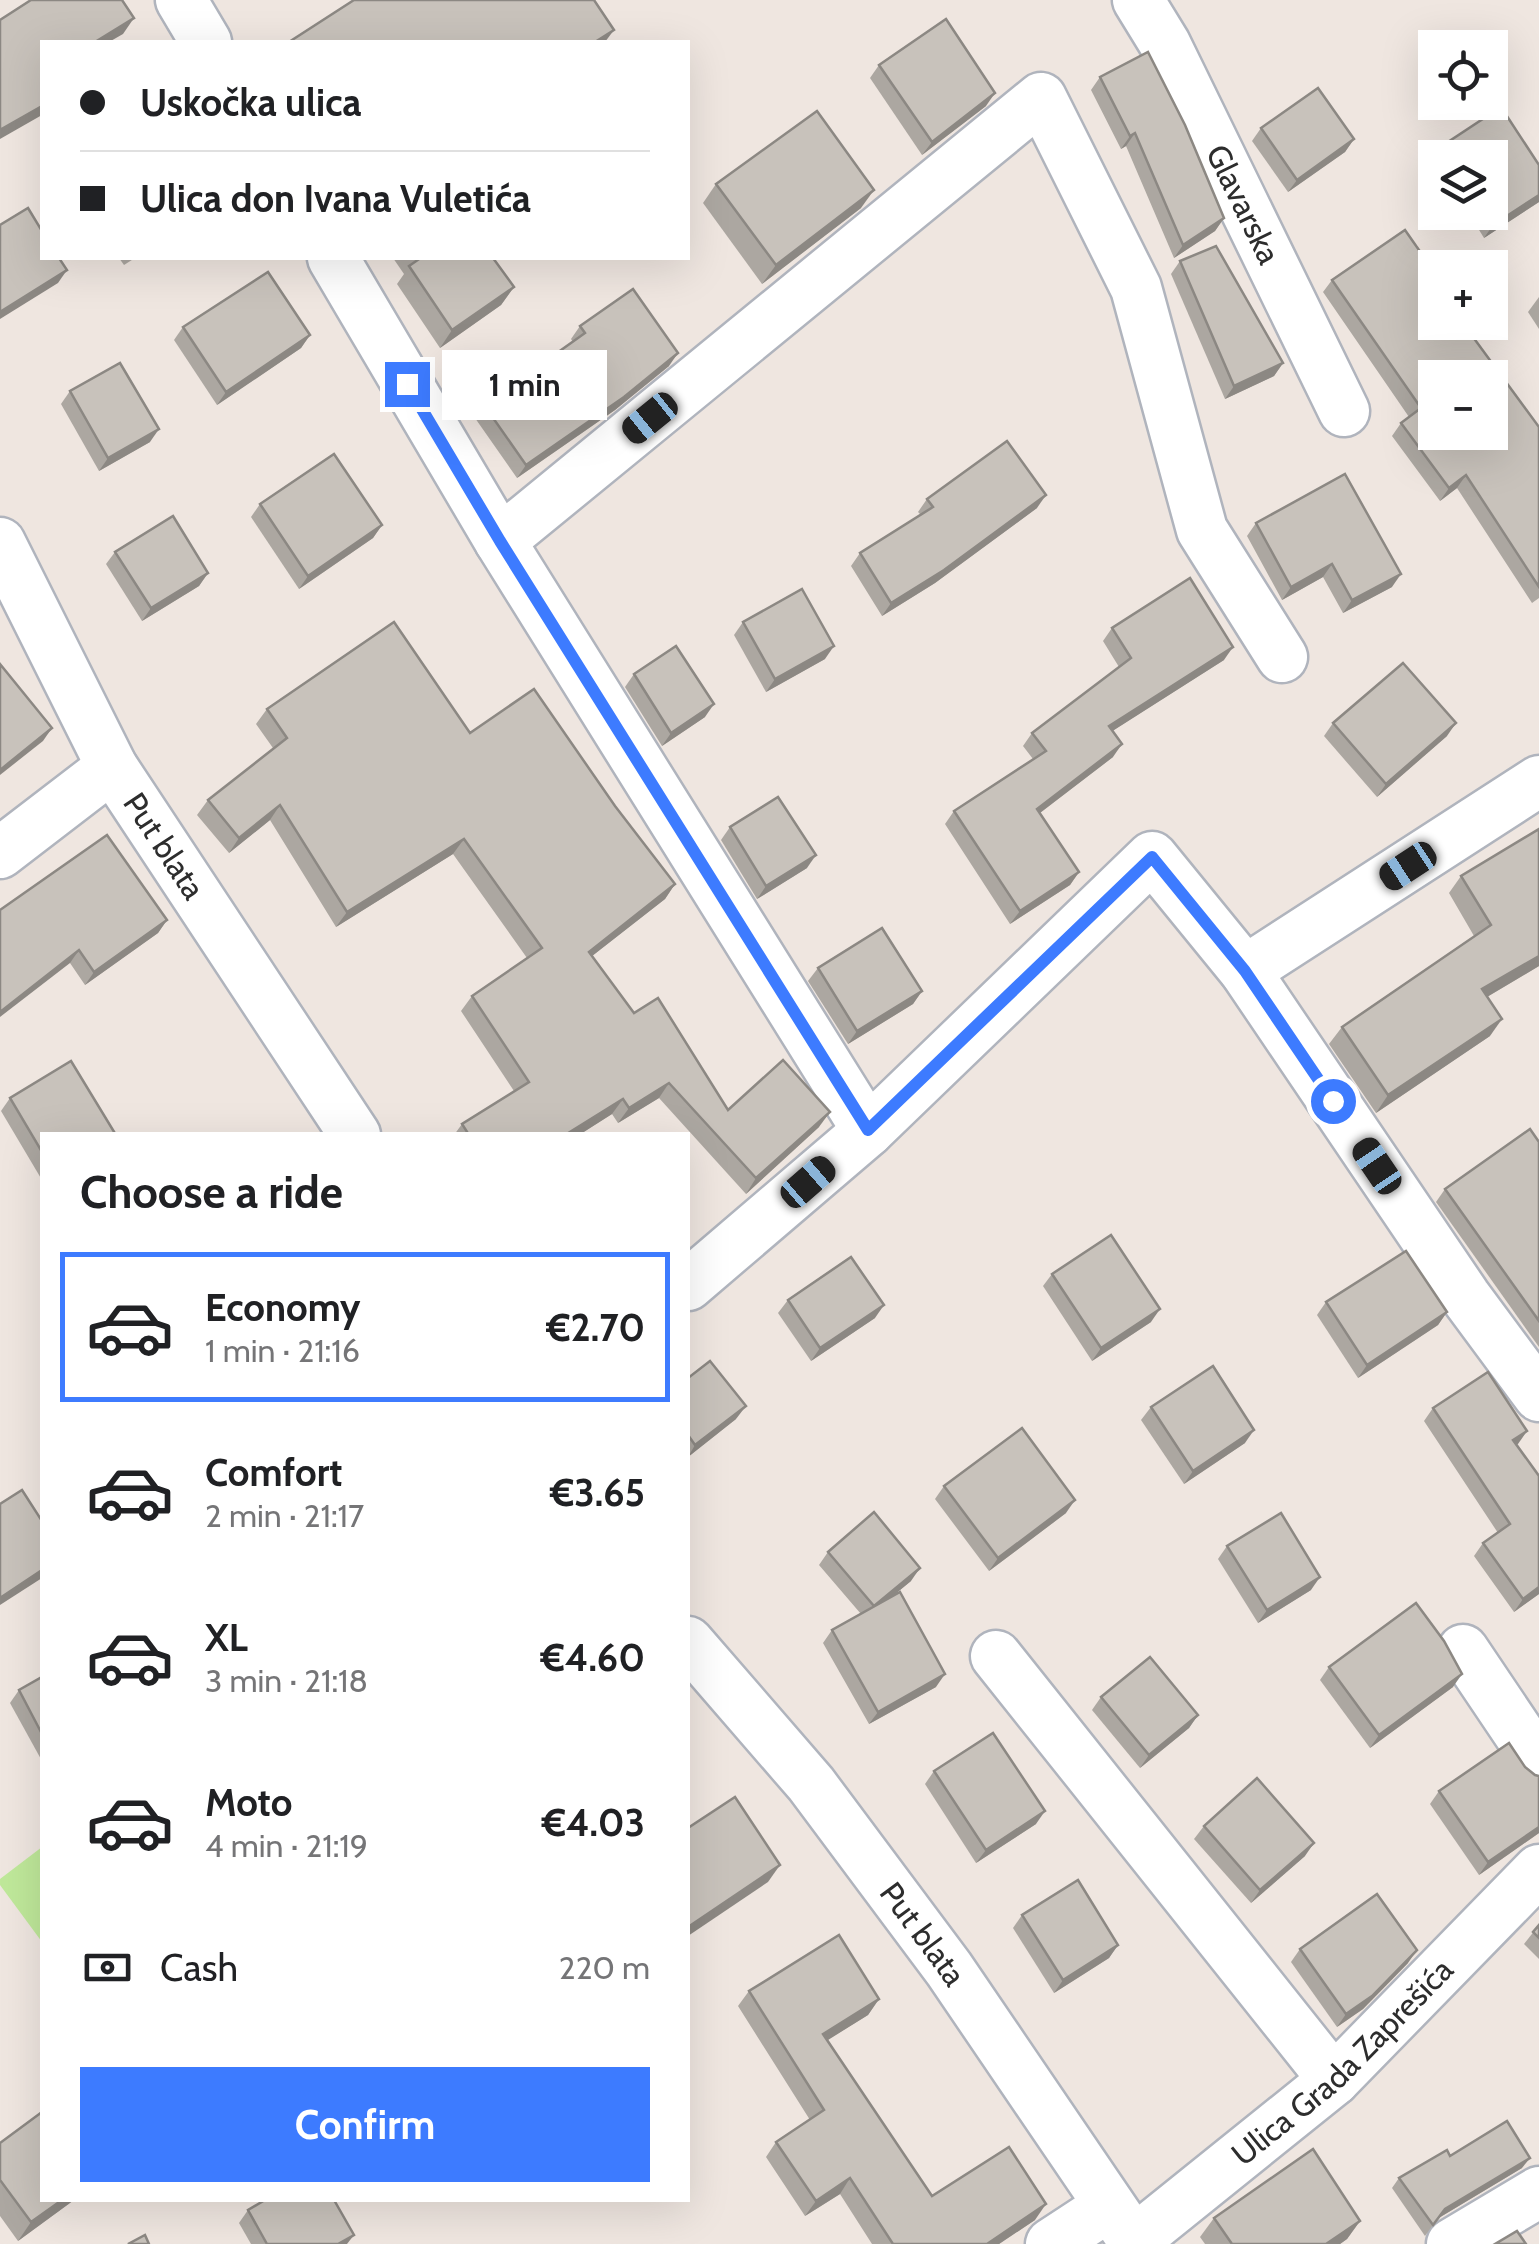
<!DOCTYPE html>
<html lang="en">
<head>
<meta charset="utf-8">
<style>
	:root { --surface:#fff; --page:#f2f2f2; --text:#202124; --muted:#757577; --line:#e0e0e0; --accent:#3d7bff }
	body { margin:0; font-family:Cabin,sans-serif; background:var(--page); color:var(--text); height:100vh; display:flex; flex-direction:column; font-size:38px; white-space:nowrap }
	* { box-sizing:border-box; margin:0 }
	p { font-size:32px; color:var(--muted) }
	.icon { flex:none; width:55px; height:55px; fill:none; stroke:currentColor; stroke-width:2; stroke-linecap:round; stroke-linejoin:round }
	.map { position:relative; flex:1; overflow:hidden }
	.panel { position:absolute; left:40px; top:1132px; width:650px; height:1070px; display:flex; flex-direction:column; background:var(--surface); border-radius:0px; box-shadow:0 10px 40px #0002 }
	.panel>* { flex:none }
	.hud { position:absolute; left:40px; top:40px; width:650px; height:220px; border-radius:0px; box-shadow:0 10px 40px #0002; display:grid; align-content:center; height:220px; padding:0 40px; background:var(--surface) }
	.buttons { position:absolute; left:1418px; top:30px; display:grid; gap:20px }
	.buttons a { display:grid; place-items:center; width:90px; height:90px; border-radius:0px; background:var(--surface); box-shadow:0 10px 40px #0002; font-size:50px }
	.end { position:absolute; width:45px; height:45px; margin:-22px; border:12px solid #3d7bff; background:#fff; box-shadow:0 0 0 5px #fff }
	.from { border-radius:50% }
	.bubble { position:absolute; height:70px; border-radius:0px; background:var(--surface); box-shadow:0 10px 40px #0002; font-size:32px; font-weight:700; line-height:70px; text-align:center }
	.car { position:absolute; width:30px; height:60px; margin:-30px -15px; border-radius:12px; box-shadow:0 0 8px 2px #0007; background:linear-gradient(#222 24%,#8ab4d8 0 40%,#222 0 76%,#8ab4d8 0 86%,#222 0) }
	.hud b { display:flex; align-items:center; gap:35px; height:95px; font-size:38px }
	.hud b+b { border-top:2px solid var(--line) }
	.hud i { width:25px; height:25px; background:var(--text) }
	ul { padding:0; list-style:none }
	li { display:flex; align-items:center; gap:30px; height:150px; margin:0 20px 15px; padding:0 20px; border:5px solid transparent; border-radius:0px }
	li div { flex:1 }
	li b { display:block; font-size:38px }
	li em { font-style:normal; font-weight:700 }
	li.selected { border-color:var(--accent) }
	li>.icon { width:90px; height:90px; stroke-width:1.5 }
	h2 { padding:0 40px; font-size:45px; line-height:120px }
	.pay { display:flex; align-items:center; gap:25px; height:110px; padding:0 40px; font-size:38px }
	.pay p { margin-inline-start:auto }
	.primary-button { display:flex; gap:20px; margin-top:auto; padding:20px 40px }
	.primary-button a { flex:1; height:115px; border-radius:0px; background:var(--accent); color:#fff; font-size:40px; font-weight:700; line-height:115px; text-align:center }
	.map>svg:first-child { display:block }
	.green { fill:#bfe89a }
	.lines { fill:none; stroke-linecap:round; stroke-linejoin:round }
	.street-casing { stroke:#b0b4bd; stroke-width:55 }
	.street { stroke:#fff; stroke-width:50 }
	.wall { fill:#aca7a1 }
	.shaded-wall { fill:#8c8883 }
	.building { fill:#c8c2bb; stroke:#8c8883; stroke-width:2.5; fill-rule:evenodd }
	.route { stroke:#3d7bff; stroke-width:12 }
	.labels { text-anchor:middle; stroke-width:10; stroke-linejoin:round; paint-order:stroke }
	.street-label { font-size:32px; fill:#2d2d2d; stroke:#fff }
</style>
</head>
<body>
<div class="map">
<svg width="1539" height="2244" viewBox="0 0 1539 2244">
	<rect width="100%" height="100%" fill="#efe6e0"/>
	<!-- green -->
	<polygon class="green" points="42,1847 42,1942 0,1885 0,1879"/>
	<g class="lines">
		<!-- street casing -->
		<g class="street-casing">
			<g id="street">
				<polyline points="181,0 206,42"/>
				<path id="s1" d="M1138 0 1165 44 1344 411"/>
				<polyline points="333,258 500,541 868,1131"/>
				<polyline points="500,541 1041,98 1136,288 1202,530 1282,657"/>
				<path id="s2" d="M0 543 112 767 355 1135"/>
				<polyline points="0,853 112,767"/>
				<polyline points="1245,971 1539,781"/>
				<polyline points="688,1285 868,1131 1152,857 1245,971 1465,1296 1539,1396"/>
				<path id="s3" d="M688 1642 811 1784 949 1969 1136 2244"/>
				<polyline points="1463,1650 1539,1763"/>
				<polyline points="996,1656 1334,2080"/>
				<path id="s4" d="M1134 2241 1334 2080 1539 1870"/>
				<polyline points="1051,2244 1109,2206"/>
				<polyline points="1452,2244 1539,2192"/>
			</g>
		</g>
		<!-- street -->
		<use href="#street" class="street"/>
	</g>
	<!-- wall -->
	<g class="wall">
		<polygon points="879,65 986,106 922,155 870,78"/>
		<polygon points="1100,77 1224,218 1215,231 1174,258 1126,146 1121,149 1091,90"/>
		<polygon points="1261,128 1354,139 1345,152 1288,192 1252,141"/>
		<polygon points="1442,146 1539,165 1539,202 1484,238 1468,212 1490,212 1490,158 1435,158 1435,163 1433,159"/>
		<polygon points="716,184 861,208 762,284 703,203"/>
		<polygon points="119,258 135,258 124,265"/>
		<polygon points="393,258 493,258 514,287 501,305 440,348 397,284 404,274"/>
		<polygon points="1180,261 1283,363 1274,376 1225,399 1171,274"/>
		<polygon points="1332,280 1435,322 1539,427 1539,598 1532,603 1457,488 1440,501 1392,436 1401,423 1409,417 1323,292"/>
		<polygon points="1539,297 1539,329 1528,312"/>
		<polygon points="580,326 669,366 615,410 517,478 475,418 484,405 573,342 571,339"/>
		<polygon points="183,327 310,335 301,348 217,405 174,340"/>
		<polygon points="70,391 150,442 99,471 61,404"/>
		<polygon points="927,499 1037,508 935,583 882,616 851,566 860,553 921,515 918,512"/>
		<polygon points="260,504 382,525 373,538 299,589 251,517"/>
		<polygon points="1256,523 1392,587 1343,613 1323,577 1282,600 1247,536"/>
		<polygon points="115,552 208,573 199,586 142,621 106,564"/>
		<polygon points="743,622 825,659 766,692 734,635"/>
		<polygon points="1112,628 1224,660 1112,731 1113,757 1040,813 1079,872 1070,885 1010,924 945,824 954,811 1033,759 1023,746 1032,733 1119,667 1103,641"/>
		<polygon points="634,674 705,717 662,746 625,687"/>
		<polygon points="267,709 470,733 615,806 675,884 665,899 592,956 634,1013 728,1110 819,1127 746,1194 659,1098 618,1123 612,1114 579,1135 454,1135 462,1124 514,1091 461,1011 472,996 527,958 453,854 336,927 270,820 229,853 197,815 208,800 273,748 256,724"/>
		<polygon points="1333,723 1447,736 1377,797 1324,736"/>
		<polygon points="730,827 807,868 757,899 721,840"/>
		<polygon points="1539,829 1539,966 1487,997 1490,1036 1376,1113 1329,1044 1342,1027 1474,936 1449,893 1461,876"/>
		<polygon points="0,910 167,920 158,933 85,985 70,963"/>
		<polygon points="818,968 922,991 913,1004 848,1044 808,981"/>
		<polygon points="10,1098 42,1135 42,1180 1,1111"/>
		<polygon points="1539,1142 1539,1347 1436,1202 1445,1189"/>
		<polygon points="1052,1274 1151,1322 1092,1361 1043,1286"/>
		<polygon points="788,1300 875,1318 811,1361 778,1313"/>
		<polygon points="1326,1302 1447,1312 1438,1325 1358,1378 1317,1315"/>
		<polygon points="688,1378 736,1419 688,1457"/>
		<polygon points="1151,1407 1245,1443 1184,1484 1141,1420"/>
		<polygon points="1433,1408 1527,1431 1516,1445 1539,1594 1514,1612 1474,1556 1483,1543 1498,1533 1424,1421"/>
		<polygon points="944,1486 1066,1513 989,1571 935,1499"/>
		<polygon points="1227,1546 1311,1590 1258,1623 1218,1559"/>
		<polygon points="828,1552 911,1581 890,1598 936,1687 869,1724 823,1643 832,1630 861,1614 819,1565"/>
		<polygon points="1329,1667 1453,1687 1370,1748 1320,1680"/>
		<polygon points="42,1677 42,1761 10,1703 19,1690"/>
		<polygon points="1101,1697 1198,1715 1189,1728 1140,1768 1092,1710"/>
		<polygon points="1525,1767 1535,1775 1539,1833 1479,1875 1430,1804 1439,1791"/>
		<polygon points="934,1771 1036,1824 976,1863 925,1784"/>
		<polygon points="1204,1826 1305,1856 1251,1903 1194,1839"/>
		<polygon points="1022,1915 1118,1945 1109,1958 1054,1993 1013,1928"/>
		<polygon points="1539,1925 1539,1959 1524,1944"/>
		<polygon points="1300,1949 1408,1963 1363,2009 1337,2027 1291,1962"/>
		<polygon points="749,1991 879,1999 868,2015 827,2040 932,2196 1035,2220 999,2244 872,2244 840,2194 805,2216 766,2157 776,2142 810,2120 738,2006"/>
		<polygon points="0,2143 74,2200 18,2241 0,2216"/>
		<polygon points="1450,2156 1522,2168 1437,2219 1425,2236 1392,2188 1399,2178"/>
		<polygon points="248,2210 347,2244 251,2244 239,2223"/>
		<polygon points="1214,2218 1360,2221 1347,2239 1340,2244 1205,2244 1200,2237"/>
	</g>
	<!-- shaded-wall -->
	<g class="shaded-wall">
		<polygon points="134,18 123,34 109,42 95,42"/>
		<polygon points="614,30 605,42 595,42"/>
		<polygon points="995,93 986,106 922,155 932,142"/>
		<polygon points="42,106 42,115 0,139 0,130"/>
		<polygon points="1135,133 1126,146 1121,149 1130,136"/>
		<polygon points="1354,139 1345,152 1288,192 1297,180"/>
		<polygon points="874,190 861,208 762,284 776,265"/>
		<polygon points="1539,195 1539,202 1484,238 1493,225"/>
		<polygon points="1224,218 1215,231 1174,258 1183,245"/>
		<polygon points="67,270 58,283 0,319 0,312"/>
		<polygon points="514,287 501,305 440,348 452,330"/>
		<polygon points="310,335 301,348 217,405 226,392"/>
		<polygon points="678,353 669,366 615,410 517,478 526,465"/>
		<polygon points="1283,363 1274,376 1225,399 1234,386"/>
		<polygon points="159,429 150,442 99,471 108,458"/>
		<polygon points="1466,475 1457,488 1440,501 1449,488"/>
		<polygon points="1046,495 1037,508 935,583 882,616 891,603"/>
		<polygon points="382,525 373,538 299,589 308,576"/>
		<polygon points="1332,564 1323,577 1282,600 1291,587"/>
		<polygon points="208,573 199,586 142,621 151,608"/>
		<polygon points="1401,574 1392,587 1343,613 1352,600"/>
		<polygon points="834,646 825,659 766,692 775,679"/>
		<polygon points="1233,647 1224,660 1100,739 1109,726"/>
		<polygon points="714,704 705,717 662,746 671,733"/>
		<polygon points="1456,723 1447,736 1377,797 1386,784"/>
		<polygon points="52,728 43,741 0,775 0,770"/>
		<polygon points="1122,744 1113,757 1028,822 1037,809"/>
		<polygon points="280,805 270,820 229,853 239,838"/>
		<polygon points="464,839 453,854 336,927 347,912"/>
		<polygon points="816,855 807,868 757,899 766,886"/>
		<polygon points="1079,872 1070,885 1010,924 1020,911"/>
		<polygon points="675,884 665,899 578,967 589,952"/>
		<polygon points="167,920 158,933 85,985 94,972"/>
		<polygon points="79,950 70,963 0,1017 0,1012"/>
		<polygon points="1539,956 1539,966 1470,1007 1482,989"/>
		<polygon points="922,991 913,1004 848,1044 857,1031"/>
		<polygon points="1502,1019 1490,1036 1376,1113 1388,1095"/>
		<polygon points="669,1083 659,1098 618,1123 629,1108"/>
		<polygon points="623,1099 612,1114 579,1135 565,1135"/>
		<polygon points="830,1112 819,1127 746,1194 756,1178"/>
		<polygon points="884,1305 875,1318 811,1361 820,1348"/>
		<polygon points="1160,1309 1151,1322 1092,1361 1101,1348"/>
		<polygon points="1447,1312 1438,1325 1358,1378 1367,1365"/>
		<polygon points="746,1406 736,1419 688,1457 695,1445"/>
		<polygon points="1254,1430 1245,1443 1184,1484 1193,1471"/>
		<polygon points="1527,1431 1518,1444 1504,1453 1513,1440"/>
		<polygon points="1075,1500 1066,1513 989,1571 998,1558"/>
		<polygon points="920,1568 911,1581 865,1619 874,1606"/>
		<polygon points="42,1570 42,1578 0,1605 0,1598"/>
		<polygon points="1320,1577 1311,1590 1258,1623 1267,1610"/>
		<polygon points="1539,1587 1539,1594 1514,1612 1523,1599"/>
		<polygon points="945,1674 936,1687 869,1724 878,1712"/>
		<polygon points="1462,1674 1453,1687 1370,1748 1379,1735"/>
		<polygon points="1198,1715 1189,1728 1140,1768 1149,1755"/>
		<polygon points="1045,1811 1036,1824 976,1863 986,1850"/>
		<polygon points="1539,1827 1539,1833 1479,1875 1488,1862"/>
		<polygon points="1314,1843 1305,1856 1251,1903 1260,1890"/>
		<polygon points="780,1865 768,1882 688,1936 688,1927"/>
		<polygon points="1118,1945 1109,1958 1054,1993 1063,1980"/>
		<polygon points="1417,1950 1408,1963 1363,2009 1337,2027 1346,2014"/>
		<polygon points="879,1999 868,2015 812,2050 823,2034"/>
		<polygon points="1530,2158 1522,2168 1437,2219 1445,2209"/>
		<polygon points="850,2178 840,2194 805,2216 816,2201"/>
		<polygon points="62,2200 74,2200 18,2241 31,2222"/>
		<polygon points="1046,2204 1035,2220 999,2244 987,2244"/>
		<polygon points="1360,2221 1347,2239 1340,2244 1326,2244"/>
		<polygon points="354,2235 347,2244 338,2244"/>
	</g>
	<!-- building -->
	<g class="building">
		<polygon points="31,0 122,0 134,18 95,42 42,42 42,106 0,130 0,20"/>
		<polygon points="354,0 594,0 614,30 595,42 289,42"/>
		<polygon points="946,19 995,93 932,142 879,65"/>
		<polygon points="1148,52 1185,125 1224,218 1183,245 1135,133 1130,136 1100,77"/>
		<polygon points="1318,88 1354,139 1297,180 1261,128"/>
		<polygon points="1501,107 1539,165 1539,195 1493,225 1485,212 1490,212 1490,158 1449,158 1442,146"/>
		<polygon points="817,111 874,190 776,265 716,184"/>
		<polygon points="28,208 42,231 42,258 59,258 67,270 0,312 0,225"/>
		<path d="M1405 230 1435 273V322H1462L1539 427V587L1466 475 1449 488 1401 423 1421 408 1332 280ZM1435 378H1490V432H1435Z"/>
		<polygon points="1216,246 1283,363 1234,386 1180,261"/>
		<polygon points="418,258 493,258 514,287 452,330 409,266 419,259"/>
		<polygon points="268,272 310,335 226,392 183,327"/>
		<polygon points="633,289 678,353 624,397 526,465 484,405 585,333 580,326"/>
		<polygon points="120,363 159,429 108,458 70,391"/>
		<polygon points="1007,441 1046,495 944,570 891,603 860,553 933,507 927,499"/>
		<polygon points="334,454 382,525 308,576 260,504"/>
		<polygon points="1345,474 1401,574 1352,600 1332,564 1291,587 1256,523"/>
		<polygon points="173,516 208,573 151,608 115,552"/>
		<polygon points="1190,578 1233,647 1109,726 1122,744 1037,809 1079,872 1020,911 954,811 1046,751 1032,733 1131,658 1112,628"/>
		<polygon points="802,589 834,646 775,679 743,622"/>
		<polygon points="394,622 470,733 534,689 615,806 675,884 589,952 634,1013 658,998 728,1110 783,1060 830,1112 756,1178 669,1083 629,1108 623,1099 565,1135 469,1135 462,1124 529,1082 472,996 542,948 464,839 347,912 280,805 239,838 208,800 287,738 267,709"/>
		<polygon points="676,646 714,704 671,733 634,674"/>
		<polygon points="1403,663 1456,723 1386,784 1333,723"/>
		<polygon points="0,664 52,728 0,770"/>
		<polygon points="778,797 816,855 766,886 730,827"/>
		<polygon points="1539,829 1539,956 1482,989 1502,1019 1388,1095 1342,1027 1491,925 1461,876"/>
		<polygon points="107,835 167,920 94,972 79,950 0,1012 0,910"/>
		<polygon points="882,928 922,991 857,1031 818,968"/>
		<polygon points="71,1061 116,1135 42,1135 42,1152 10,1098"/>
		<polygon points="1530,1129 1539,1142 1539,1321 1445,1189"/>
		<polygon points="1111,1235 1160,1309 1101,1348 1052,1274"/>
		<polygon points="1406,1251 1447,1312 1367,1365 1326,1302"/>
		<polygon points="851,1257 884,1305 820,1348 788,1300"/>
		<polygon points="710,1361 746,1406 695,1445 688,1435 688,1378"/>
		<polygon points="1213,1366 1254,1430 1193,1471 1151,1407"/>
		<polygon points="1488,1372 1527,1431 1513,1440 1539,1476 1539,1587 1523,1599 1483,1543 1510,1524 1433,1408"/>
		<polygon points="1022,1428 1075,1500 998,1558 944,1486"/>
		<polygon points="22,1490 42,1521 42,1570 0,1598 0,1504"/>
		<polygon points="874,1512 920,1568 874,1606 828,1552"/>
		<polygon points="1281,1513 1320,1577 1267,1610 1227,1546"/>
		<polygon points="900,1592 945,1674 878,1712 832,1630"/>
		<polygon points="1416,1603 1444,1641 1462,1674 1379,1735 1329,1667"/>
		<polygon points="1150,1657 1198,1715 1149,1755 1101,1697"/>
		<polygon points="42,1677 42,1734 19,1690"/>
		<polygon points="993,1733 1045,1811 986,1850 934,1771"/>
		<polygon points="1509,1743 1525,1767 1535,1775 1539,1776 1539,1827 1488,1862 1439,1791"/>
		<polygon points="1257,1778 1314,1843 1260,1890 1204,1826"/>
		<polygon points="735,1797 780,1865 688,1927 688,1828"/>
		<polygon points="1078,1880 1118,1945 1063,1980 1022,1915"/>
		<polygon points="1377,1894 1417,1950 1372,1996 1346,2014 1300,1949"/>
		<polygon points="1539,1925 1539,1938 1533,1932"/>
		<polygon points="839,1935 879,1999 823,2034 932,2196 1009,2147 1046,2204 987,2244 893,2244 850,2178 816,2201 776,2142 824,2110 749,1991"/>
		<polygon points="42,2112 42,2200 62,2200 31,2222 0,2180 0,2143"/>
		<polygon points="1507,2121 1530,2158 1445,2209 1433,2225 1399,2178 1447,2150 1450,2156"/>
		<polygon points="1313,2149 1360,2221 1326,2244 1232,2244 1214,2218"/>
		<polygon points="265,2200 334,2200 354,2235 338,2244 267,2244 248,2210"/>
		<polygon points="1517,2231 1526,2244 1495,2244"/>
		<polygon points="145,2235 149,2244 128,2244"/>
	</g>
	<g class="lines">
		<!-- route -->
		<polyline class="route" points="407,384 500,541 868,1130 1152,857 1245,971 1333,1101"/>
	</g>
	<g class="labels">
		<!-- street labels -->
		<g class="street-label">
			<text dy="11" stroke="none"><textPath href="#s1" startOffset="230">Glavarska</textPath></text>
			<text dy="11" stroke="none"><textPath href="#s2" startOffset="345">Put blata</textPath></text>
			<text dy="11" stroke="none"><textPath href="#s3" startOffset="375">Put blata</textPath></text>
			<text dy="11" stroke="none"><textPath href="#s4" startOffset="275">Ulica Grada Zaprešića</textPath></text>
		</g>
	</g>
</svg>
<div class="buttons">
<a><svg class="icon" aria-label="locate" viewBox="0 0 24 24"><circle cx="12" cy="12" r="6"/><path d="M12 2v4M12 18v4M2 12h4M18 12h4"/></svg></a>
<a><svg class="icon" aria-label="layers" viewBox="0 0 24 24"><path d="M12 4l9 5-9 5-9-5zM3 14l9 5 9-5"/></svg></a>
<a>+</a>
<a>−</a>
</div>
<i class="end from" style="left:1333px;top:1101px"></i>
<i class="end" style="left:407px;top:384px"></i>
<div class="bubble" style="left:442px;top:350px;width:165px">1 min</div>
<i class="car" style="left:650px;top:418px;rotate:231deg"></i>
<i class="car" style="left:1408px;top:866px;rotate:237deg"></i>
<i class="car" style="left:1377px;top:1166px;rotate:326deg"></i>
<i class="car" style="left:808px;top:1182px;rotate:49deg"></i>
<div class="hud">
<b><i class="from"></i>Uskočka ulica</b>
<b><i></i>Ulica don Ivana Vuletića</b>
</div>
<section class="panel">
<h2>Choose a ride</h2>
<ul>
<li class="selected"><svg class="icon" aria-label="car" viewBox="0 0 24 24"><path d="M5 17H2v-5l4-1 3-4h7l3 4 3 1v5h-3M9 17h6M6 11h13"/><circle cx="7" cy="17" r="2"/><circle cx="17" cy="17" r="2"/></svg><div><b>Economy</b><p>1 min · 21:16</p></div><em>€2.70</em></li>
<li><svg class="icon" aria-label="car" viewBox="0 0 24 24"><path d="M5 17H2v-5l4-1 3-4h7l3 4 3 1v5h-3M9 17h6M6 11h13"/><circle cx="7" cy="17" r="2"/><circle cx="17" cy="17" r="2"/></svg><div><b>Comfort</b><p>2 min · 21:17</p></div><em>€3.65</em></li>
<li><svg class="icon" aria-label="car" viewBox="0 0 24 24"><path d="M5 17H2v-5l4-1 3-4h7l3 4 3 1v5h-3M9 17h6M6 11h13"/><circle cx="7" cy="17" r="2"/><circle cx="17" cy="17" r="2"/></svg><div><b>XL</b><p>3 min · 21:18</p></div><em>€4.60</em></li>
<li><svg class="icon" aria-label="car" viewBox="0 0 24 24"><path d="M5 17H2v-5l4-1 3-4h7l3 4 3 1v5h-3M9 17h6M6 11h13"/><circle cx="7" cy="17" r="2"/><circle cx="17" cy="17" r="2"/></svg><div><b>Moto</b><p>4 min · 21:19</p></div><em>€4.03</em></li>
</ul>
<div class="pay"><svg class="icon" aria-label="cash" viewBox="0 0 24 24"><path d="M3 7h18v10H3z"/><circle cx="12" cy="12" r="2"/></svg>Cash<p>220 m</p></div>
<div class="primary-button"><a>Confirm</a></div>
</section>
</div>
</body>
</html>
